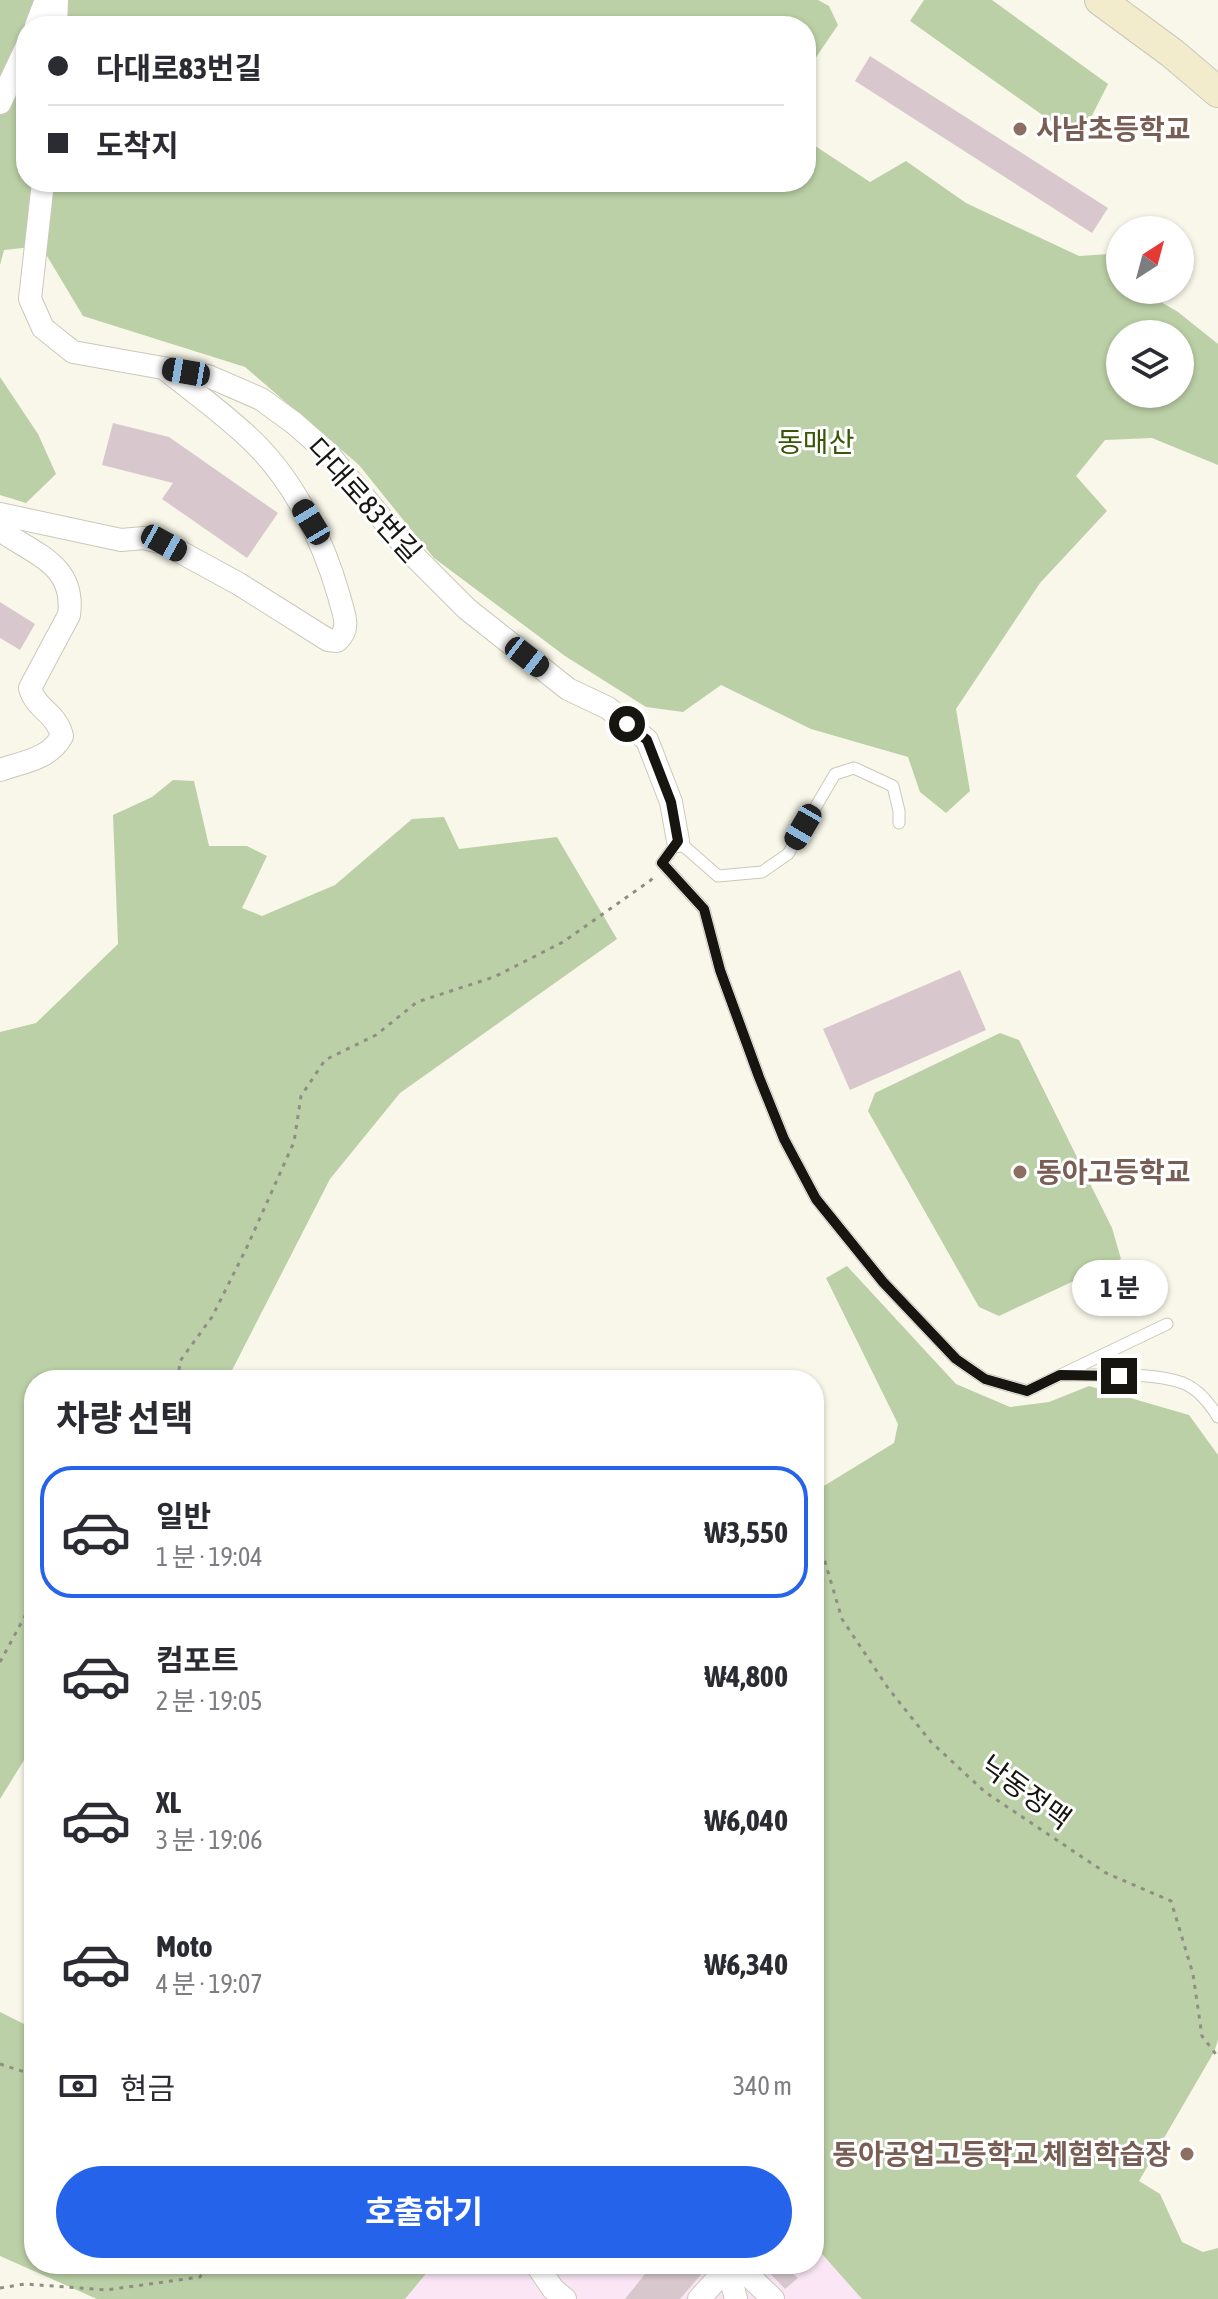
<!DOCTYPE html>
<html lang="ko">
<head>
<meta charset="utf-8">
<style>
	:root { --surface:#fff; --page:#f7f7f7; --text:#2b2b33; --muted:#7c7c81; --line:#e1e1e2; --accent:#2563eb }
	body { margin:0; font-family:"Asap Condensed","Noto Sans KR",sans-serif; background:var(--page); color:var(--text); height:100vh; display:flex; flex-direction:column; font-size:30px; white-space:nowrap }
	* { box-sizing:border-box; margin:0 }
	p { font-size:26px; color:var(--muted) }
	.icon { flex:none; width:44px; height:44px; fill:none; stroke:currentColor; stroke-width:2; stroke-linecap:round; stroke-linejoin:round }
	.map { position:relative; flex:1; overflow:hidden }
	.drawer { position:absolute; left:24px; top:1370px; width:800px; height:904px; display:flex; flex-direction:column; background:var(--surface); border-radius:32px; box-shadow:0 2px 6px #0004 }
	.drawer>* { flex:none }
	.guide { position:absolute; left:16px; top:16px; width:800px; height:176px; border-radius:32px; box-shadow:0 2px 6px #0004; display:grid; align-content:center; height:176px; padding:0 32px; background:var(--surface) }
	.needle { width:52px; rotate:36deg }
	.buttons { position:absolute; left:1106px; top:216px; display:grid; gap:16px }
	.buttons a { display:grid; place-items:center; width:88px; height:88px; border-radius:50%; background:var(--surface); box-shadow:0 2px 6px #0004; font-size:40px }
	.end { position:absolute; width:36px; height:36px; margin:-18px; border:10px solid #161510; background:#fff; box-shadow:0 0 0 4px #fff }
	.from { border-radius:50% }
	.bubble { position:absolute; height:56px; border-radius:28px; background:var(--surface); box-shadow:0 2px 6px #0004; font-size:26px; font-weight:700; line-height:56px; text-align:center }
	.car { position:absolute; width:24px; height:48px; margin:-24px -12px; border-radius:10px; box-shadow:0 0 6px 2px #0007; background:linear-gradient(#222 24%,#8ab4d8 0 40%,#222 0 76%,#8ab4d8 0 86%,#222 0) }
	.guide b { display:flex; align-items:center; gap:28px; height:76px; font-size:30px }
	.guide b+b { border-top:2px solid var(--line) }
	.guide i { width:20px; height:20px; background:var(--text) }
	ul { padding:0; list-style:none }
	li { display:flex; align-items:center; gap:24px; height:132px; margin:0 16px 12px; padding:0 16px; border:4px solid transparent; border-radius:32px }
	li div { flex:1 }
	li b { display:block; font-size:30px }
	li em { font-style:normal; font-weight:700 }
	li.selected { border-color:var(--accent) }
	li>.icon { width:72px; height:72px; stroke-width:1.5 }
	h2 { padding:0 32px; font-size:36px; line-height:96px }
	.pay { display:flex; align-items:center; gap:20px; height:88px; padding:0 32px; font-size:30px }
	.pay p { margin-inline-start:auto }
	.action { display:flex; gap:16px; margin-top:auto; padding:16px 32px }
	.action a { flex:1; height:92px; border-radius:48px; background:var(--accent); color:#fff; font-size:32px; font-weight:700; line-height:92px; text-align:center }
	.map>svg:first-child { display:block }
	.industrial { fill:#fae6f5 }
	.green { fill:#bbd0a6; fill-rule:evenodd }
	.building { fill:#d8c8ce }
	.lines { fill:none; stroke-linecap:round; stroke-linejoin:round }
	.service-casing { stroke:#cbc8ba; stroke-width:13 }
	.minor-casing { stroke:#cbc8ba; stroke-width:24 }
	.secondary-casing { stroke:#cbc8ba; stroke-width:32 }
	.path { stroke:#8f8e84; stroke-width:3; stroke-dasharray:4 6; stroke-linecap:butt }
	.service { stroke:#fff; stroke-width:11 }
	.minor { stroke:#fff; stroke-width:22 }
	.secondary { stroke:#f2ebcc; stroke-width:30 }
	.route { stroke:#161510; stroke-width:10 }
	.education-dot { fill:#8d6e63; stroke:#fff; stroke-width:3 }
	.labels { text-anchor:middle; stroke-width:6; stroke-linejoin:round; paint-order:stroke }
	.education-label { font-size:28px; font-weight:bold; fill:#785e54; stroke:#fff; text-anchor:start }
	.park-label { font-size:28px; fill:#385605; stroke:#fff }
	.street-label { font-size:28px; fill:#161510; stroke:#fff }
</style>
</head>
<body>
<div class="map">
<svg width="1218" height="2299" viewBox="0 0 1218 2299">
	<rect width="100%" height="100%" fill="#f9f7e9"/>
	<!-- industrial -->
	<polygon class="industrial" points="814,2245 862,2299 405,2299 434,2264 814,2264"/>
	<!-- green -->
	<g class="green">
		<path d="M0 0H818L829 6 838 25 806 72V26H26V182H806V140L870 182 906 161 966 203 1079 256 1109 254 1120 268V290H1141L1178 312 1218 344V465L1152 438 1105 440 1076 476 1107 511 1040 583 956 709 970 791 946 813 920 792 908 757 811 729 721 685 683 712 646 707 565 656 434 558 359 465 245 367 83 316 41 246 4 250 0 265ZM1120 334H1180V394H1120Z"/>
		<polygon points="924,0 992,0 1108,84 1079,141 910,21"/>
		<polygon points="0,377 38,434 56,474 26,503 0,495"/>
		<polygon points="173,780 194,781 209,846 247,846 267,856 242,908 262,916 335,885 412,819 444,817 459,849 557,837 617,939 400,1093 330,1179 227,1380 34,1380 34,1744 0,1799 0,1032 36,1023 118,944 113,815 152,797"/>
		<polygon points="1000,1033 1019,1040 1112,1228 1121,1259 999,1316 979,1307 868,1111 875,1093"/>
		<polygon points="847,1266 956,1384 1010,1407 1049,1402 1089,1386 1189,1415 1218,1455 1218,2040 1214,2052 1139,2181 1160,2194 1182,2242 1203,2252 1218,2248 1218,2299 862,2299 814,2245 814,1492 894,1443 898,1424 826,1278"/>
		<polygon points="0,2012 34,2029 34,2264 434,2264 405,2299 97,2299 0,2256"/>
	</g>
	<!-- building -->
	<g class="building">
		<polygon points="870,56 1108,208 1092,233 855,81"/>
		<polygon points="113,423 169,437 278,513 247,558 162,499 173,483 102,465"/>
		<polygon points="0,602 35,624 20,650 0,638"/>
		<polygon points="960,970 986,1030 850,1090 823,1029"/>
		<polygon points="653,2264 710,2264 680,2299 625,2299"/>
		<polygon points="761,2264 781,2264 798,2278 785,2289"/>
	</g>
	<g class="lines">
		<!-- service casing -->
		<g class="service-casing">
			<g id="service">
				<polyline points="899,823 899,811 893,786 854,768 835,774 788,854 762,872 718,876 678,841 662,863 704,909 720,970 759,1077 784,1139 816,1199 883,1282 956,1359 985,1379 1027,1391 1167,1324"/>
				<path d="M1062 1375C1098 1376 1149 1371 1183 1383 1198 1389 1210 1404 1218 1417"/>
			</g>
		</g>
		<!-- minor casing -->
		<g class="minor-casing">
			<g id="minor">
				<polyline points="36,26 46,0"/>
				<polyline points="56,26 57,0"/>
				<polyline points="0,103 26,48"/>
				<polyline points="43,182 30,299 43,328 73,352 208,376 261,399 294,423 326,451 408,550 467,609 568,689 608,708 647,740 671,802 678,841"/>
				<path d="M0 514 121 540 144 538 164 543 239 584 328 640 337 641C352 628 343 613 339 596 322 537 292 476 245 434 220 411 191 390 165 369"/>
				<path d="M0 530C33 554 76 564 69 615L30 688C36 710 56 712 62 736 50 759 23 762 0 770"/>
				<polyline points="536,2264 553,2289 565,2299"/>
				<polyline points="727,2264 736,2299"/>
				<polyline points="728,2267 747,2274 773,2299"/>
				<polyline points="699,2299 728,2267"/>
			</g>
		</g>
		<!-- secondary casing -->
		<g class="secondary-casing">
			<polyline id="secondary" points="1100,0 1172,53 1218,92"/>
		</g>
		<!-- path -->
		<g class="path">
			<polyline points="178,1380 180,1361 212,1317 247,1247 294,1142 301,1096 325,1060 376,1035 417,1002 494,977 563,942 651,880 655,874"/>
			<polyline points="814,1534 817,1535 842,1619 888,1688 931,1742 985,1792 1106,1873 1171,1901 1193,1974 1202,2036 1218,2057"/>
			<polyline points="0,1662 25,1616 34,1608"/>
			<polyline points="0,2064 34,2075"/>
			<polyline points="0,2288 25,2284 106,2290 200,2277 209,2264"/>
		</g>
		<!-- service -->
		<use href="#service" class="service"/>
		<!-- minor -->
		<use href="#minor" class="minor"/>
		<!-- secondary -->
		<use href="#secondary" class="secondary"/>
	</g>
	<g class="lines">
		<!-- route -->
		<polyline class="route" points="627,724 647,740 671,802 678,841 662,863 704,909 720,970 759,1077 784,1139 816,1199 883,1282 956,1359 985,1379 1027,1391 1060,1375 1119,1376"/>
	</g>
	<!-- markers -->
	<g class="education-dot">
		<circle cx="1020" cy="129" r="8"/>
		<circle cx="1020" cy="1172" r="8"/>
		<circle cx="1187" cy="2154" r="8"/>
	</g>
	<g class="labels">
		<!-- education labels -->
		<g class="education-label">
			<text x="1036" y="139">사남초등학교</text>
			<text x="1036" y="1182">동아고등학교</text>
			<text x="1171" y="2164" text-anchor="end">동아공업고등학교 체험학습장</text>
		</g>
		<!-- park labels -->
		<g class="park-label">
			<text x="816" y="452">동매산</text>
		</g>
		<!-- street labels -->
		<g class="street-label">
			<text transform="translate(364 500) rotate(48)" y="10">다대로83번길</text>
			<text transform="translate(1026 1792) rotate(36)" y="10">낙동정맥</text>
		</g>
	</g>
</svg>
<div class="buttons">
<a><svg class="needle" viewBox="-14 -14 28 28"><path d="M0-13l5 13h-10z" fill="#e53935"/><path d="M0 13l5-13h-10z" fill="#7c7c81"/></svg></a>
<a><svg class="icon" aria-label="layers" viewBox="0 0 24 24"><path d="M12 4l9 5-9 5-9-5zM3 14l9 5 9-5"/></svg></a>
</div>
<i class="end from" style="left:627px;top:724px"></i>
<i class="end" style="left:1119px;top:1376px"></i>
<div class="bubble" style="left:1072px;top:1260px;width:96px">1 분</div>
<i class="car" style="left:186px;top:372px;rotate:280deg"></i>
<i class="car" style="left:311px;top:522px;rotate:329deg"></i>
<i class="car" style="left:164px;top:543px;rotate:119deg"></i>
<i class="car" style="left:527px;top:657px;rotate:128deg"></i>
<i class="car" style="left:803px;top:827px;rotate:210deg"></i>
<div class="guide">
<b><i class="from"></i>다대로83번길</b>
<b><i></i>도착지</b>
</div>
<section class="drawer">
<h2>차량 선택</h2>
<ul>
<li class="selected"><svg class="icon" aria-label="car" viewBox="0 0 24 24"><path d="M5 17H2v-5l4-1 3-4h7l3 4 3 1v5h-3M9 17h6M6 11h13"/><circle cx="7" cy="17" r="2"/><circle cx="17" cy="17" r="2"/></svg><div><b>일반</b><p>1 분 · 19:04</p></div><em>₩3,550</em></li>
<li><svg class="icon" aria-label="car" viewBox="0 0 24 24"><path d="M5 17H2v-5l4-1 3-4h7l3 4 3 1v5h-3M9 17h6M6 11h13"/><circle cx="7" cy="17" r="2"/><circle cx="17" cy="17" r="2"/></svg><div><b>컴포트</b><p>2 분 · 19:05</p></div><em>₩4,800</em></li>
<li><svg class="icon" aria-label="car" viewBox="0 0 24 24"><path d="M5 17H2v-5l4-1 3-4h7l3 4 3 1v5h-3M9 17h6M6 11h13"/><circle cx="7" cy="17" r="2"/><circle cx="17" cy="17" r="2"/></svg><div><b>XL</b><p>3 분 · 19:06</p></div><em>₩6,040</em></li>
<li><svg class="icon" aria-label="car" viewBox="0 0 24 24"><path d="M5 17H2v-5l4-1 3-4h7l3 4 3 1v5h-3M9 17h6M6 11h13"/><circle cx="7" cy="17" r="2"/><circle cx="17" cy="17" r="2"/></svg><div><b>Moto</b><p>4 분 · 19:07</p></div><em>₩6,340</em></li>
</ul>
<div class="pay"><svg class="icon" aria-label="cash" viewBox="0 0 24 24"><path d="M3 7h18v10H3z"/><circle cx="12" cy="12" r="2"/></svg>현금<p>340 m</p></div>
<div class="action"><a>호출하기</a></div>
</section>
</div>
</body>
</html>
